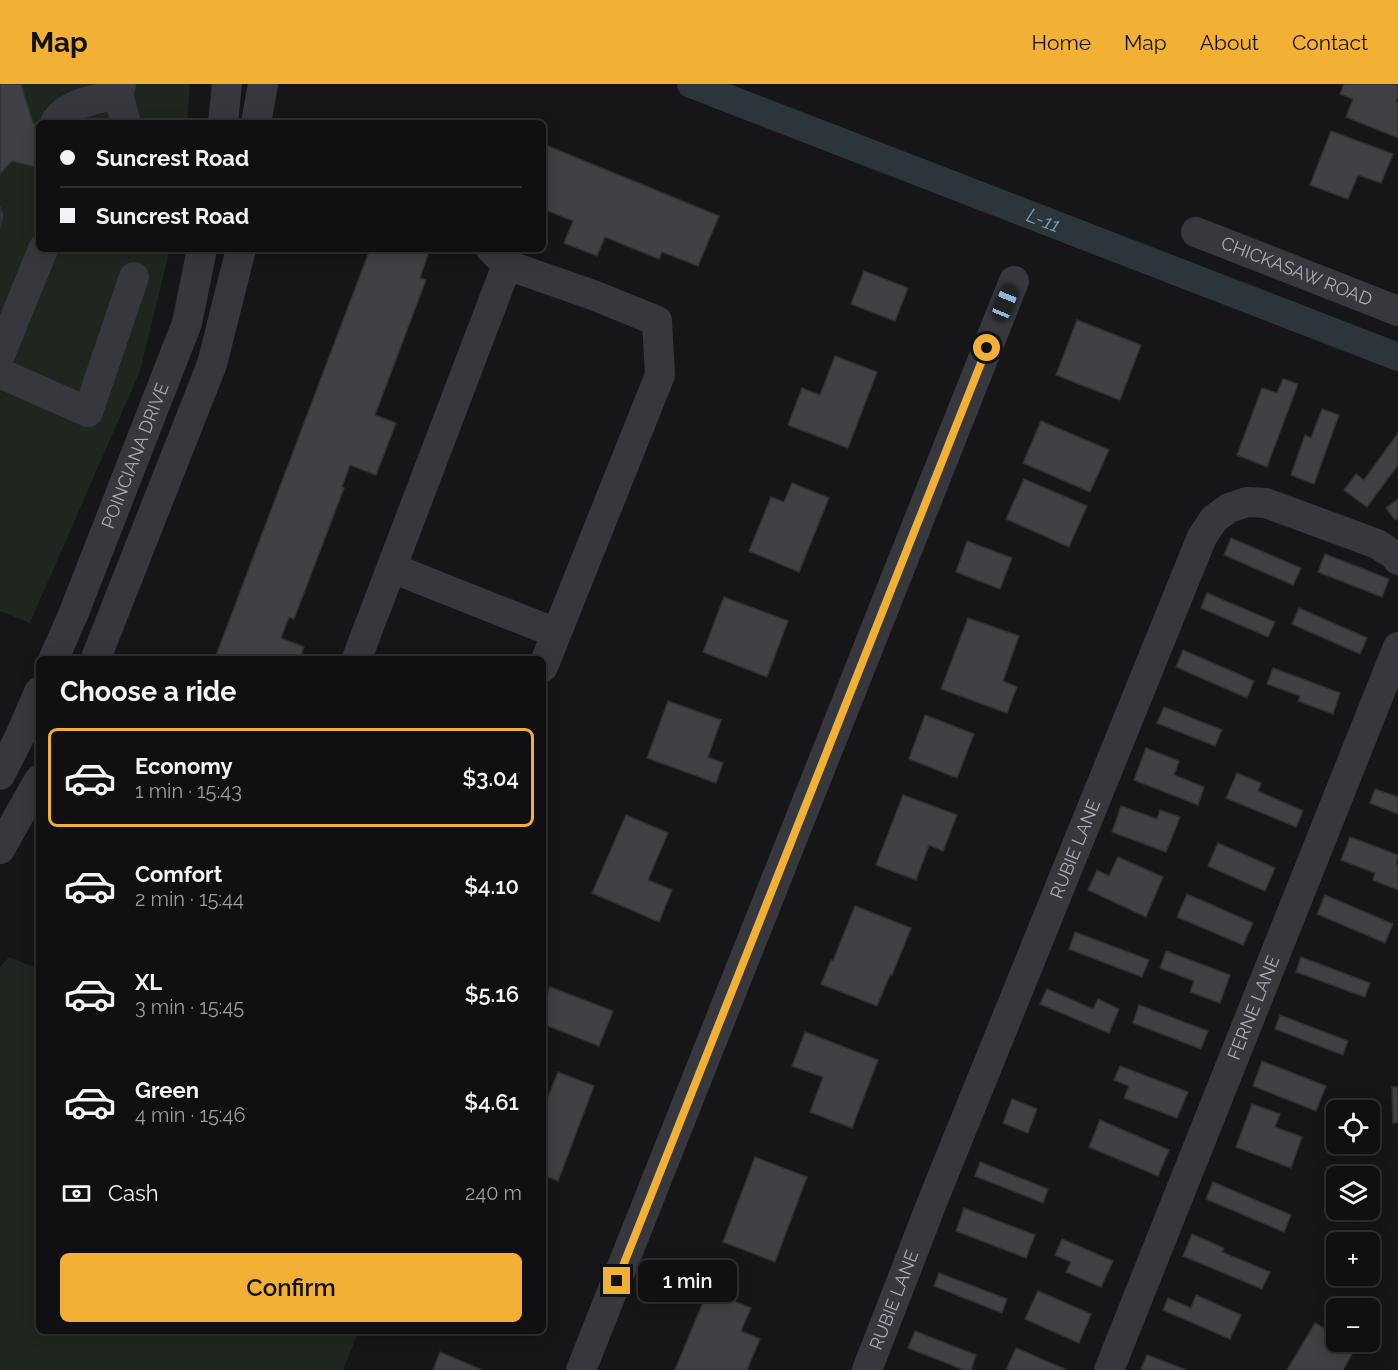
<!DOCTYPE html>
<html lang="en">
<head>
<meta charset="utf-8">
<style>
	:root { --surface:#101012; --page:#1e1e20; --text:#f1f3f6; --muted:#9c9d9f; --line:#303032; --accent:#f2b134 }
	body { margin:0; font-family:Raleway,sans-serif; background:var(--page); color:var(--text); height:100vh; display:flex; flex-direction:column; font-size:22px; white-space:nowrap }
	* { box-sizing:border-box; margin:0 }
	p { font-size:20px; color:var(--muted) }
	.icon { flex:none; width:33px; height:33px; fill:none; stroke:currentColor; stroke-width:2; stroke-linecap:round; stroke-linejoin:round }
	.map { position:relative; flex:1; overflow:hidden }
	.sheet { position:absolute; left:36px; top:572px; width:510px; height:678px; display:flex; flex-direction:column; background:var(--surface); border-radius:9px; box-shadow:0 3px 15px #0003,0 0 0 2px var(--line) }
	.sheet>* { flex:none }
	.hud { position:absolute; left:36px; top:36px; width:510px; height:132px; border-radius:9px; box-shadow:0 3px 15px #0003,0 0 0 2px var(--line); display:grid; align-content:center; height:132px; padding:0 24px; background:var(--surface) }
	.fabs { position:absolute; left:1326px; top:1016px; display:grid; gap:12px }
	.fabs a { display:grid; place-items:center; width:54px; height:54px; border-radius:9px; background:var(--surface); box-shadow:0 3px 15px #0003,0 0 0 2px var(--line); font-size:30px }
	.end { position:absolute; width:27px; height:27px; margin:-14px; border:8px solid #f2b134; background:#111; box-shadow:0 0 0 3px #111 }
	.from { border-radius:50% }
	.bubble { position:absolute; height:42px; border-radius:9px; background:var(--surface); box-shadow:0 3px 15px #0003,0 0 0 2px var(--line); font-size:20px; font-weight:600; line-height:42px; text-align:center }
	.car { position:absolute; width:18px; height:36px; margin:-18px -9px; border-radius:8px; box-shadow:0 0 4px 2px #0007; background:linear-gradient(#222 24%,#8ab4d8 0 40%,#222 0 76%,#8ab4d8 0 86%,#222 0) }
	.hud b { display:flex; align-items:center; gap:21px; height:57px; font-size:22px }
	.hud b+b { border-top:2px solid var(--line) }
	.hud i { width:15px; height:15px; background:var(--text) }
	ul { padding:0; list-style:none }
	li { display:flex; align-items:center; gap:18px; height:99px; margin:0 12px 9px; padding:0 12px; border:3px solid transparent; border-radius:9px }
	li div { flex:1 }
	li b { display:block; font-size:22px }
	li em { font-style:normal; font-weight:600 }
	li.current { border-color:var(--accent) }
	li>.icon { width:54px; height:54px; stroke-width:1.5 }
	h2 { padding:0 24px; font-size:27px; line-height:72px }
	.pay { display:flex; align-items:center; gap:15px; height:66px; padding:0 24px; font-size:22px }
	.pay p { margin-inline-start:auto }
	.primary-button { display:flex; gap:12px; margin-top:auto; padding:12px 24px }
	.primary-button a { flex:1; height:69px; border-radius:9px; background:var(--accent); color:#111; font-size:24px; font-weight:600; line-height:69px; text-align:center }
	header { display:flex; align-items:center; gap:36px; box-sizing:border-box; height:84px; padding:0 30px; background:var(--accent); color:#111 }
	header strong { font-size:28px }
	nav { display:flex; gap:33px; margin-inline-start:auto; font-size:21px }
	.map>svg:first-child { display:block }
	.green { fill:#1e261f }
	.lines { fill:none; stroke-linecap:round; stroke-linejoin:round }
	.canal { stroke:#2c353c; stroke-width:28 }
	.building { fill:#404145; stroke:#303034; stroke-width:1.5 }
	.minor { stroke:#37383d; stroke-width:30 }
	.route { stroke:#f2b134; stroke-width:8 }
	.labels { text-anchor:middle; stroke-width:5; stroke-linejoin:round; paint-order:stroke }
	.street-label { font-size:18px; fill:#a8adb8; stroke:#111113 }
	.water-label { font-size:20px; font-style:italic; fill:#7f9bb3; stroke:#111113 }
</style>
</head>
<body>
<header>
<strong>Map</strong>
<nav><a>Home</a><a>Map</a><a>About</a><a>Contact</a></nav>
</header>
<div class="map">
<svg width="1398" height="1286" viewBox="0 0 1398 1286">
	<rect width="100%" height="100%" fill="#161618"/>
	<!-- green -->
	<g class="green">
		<polygon points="0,0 190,0 187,39 39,39 39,165 170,165 140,287 30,539 0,527"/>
		<polygon points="9,873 39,885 39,1246 359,1247 343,1286 0,1286 0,883"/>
	</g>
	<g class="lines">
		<!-- canal -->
		<path class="canal" id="s1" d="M691 0 1398 273"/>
	</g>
	<!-- building -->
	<g class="building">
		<polygon points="0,0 21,0 33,39 39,40 39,84 12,77 0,90"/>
		<polygon points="1344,0 1398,0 1398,13 1396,18 1398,18 1398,54 1346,33 1353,15 1340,10"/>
		<polygon points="1331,47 1393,70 1381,99 1358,91 1348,115 1310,101"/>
		<polygon points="543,60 719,132 698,182 662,168 659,175 605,153 597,172 564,159 573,137 543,125"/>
		<polygon points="0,122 3,132 0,144"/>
		<polygon points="370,165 430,165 420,194 426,196 375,331 396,339 376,391 350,381 342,403 344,404 294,535 289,533 281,554 304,563 300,574 215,574"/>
		<polygon points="864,187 908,204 895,237 851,220"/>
		<polygon points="1077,236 1141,261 1120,316 1056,291"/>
		<polygon points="835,272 877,288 848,364 788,341 802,304 820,311"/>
		<polygon points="1283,295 1298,300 1267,383 1237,371 1262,304 1277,309"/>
		<polygon points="1322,325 1339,331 1314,400 1291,391 1305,351 1311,354"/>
		<polygon points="1041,337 1109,366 1090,408 1023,379"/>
		<polygon points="1398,349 1398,381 1367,423 1344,406 1356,390 1364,396"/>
		<polygon points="1024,395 1087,422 1069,463 1006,435"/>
		<polygon points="792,399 829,414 799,488 749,467 771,413 784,418"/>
		<polygon points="1398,415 1398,434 1395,436 1386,424"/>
		<polygon points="1231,454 1301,484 1293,501 1224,471"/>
		<polygon points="967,457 1012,474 1000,505 956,488"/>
		<polygon points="1325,470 1389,495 1382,513 1318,488"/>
		<polygon points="1207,509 1275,538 1268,553 1201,524"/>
		<polygon points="724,513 788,537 767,593 703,568"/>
		<polygon points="1299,524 1367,554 1360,570 1292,540"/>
		<polygon points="968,534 1019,552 1003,597 1017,603 1007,629 941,605"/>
		<polygon points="1183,566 1254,597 1247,614 1176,583"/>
		<polygon points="1273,584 1340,609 1333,630 1298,617 1300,612 1267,600"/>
		<polygon points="668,617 721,636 708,673 723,679 716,699 647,674"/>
		<polygon points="1164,623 1222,646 1215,662 1157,639"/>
		<polygon points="925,631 974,650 957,694 909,675"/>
		<polygon points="1146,664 1179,677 1174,691 1204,703 1198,721 1134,696"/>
		<polygon points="1237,689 1261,699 1258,707 1303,727 1296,743 1226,714"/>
		<polygon points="1375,705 1398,713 1398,730 1370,719"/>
		<polygon points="903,711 957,731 943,767 929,761 916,796 876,781"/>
		<polygon points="1121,722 1157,735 1160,726 1180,733 1166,768 1112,748"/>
		<polygon points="626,731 668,749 648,796 672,806 659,838 592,809"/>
		<polygon points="1350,753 1398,771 1396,780 1398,781 1398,806 1373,796 1375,789 1341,776"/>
		<polygon points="1218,759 1275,784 1265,807 1208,782"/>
		<polygon points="1118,773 1163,793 1146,833 1088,806 1097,786 1109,792"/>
		<polygon points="1187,810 1253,839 1243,861 1177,833"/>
		<polygon points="1325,811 1393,840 1385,859 1317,830"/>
		<polygon points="855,822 911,844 892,891 890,891 877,922 821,900 831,876 833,877"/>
		<polygon points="1075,848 1149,876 1142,893 1069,865"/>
		<polygon points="1166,867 1230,891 1220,919 1190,908 1194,897 1160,884"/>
		<polygon points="1301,873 1370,899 1365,913 1296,888"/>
		<polygon points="550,903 613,927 599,962 543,940 543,922"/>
		<polygon points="1047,905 1093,925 1098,915 1119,925 1109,949 1040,920"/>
		<polygon points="1139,921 1208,947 1201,965 1133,939"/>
		<polygon points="1280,931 1348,957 1343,971 1275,945"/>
		<polygon points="805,948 878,976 852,1044 810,1028 823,993 792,982"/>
		<polygon points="1262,977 1326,1002 1316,1027 1253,1002"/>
		<polygon points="1120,982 1188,1008 1177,1034 1124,1014 1129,1002 1114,996"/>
		<polygon points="558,988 594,1002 558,1097 543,1091 543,1026"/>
		<polygon points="1392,1003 1398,1003 1398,1038 1393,1039"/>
		<polygon points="1012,1015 1037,1025 1028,1049 1003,1039"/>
		<polygon points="1252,1020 1280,1030 1275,1043 1302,1053 1291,1084 1236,1063"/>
		<polygon points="1100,1036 1169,1066 1158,1092 1089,1063"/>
		<polygon points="755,1073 807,1093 775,1178 723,1158"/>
		<polygon points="980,1078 1048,1105 1043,1119 975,1092"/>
		<polygon points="1213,1098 1291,1131 1284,1148 1206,1115"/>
		<polygon points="964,1124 1035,1151 1026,1174 956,1147"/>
		<polygon points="1192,1150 1224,1164 1222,1168 1270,1188 1262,1205 1183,1172"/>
		<polygon points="1062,1155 1113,1177 1101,1203 1066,1188 1071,1178 1055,1171"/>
		<polygon points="939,1189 1007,1215 1002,1229 934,1202"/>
		<polygon points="708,1206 751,1224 741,1247 760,1255 747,1286 675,1286"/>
		<polygon points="1038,1207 1091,1230 1079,1259 1025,1235"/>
		<polygon points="1196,1211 1241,1231 1230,1255 1163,1226 1168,1214 1191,1224"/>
		<polygon points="1315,1239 1336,1251 1336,1257 1346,1257 1356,1263 1343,1286 1287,1286"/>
		<polygon points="915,1247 976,1271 971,1286 964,1286 908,1264"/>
		<polygon points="1016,1264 1067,1286 1006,1286"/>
		<polygon points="440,1268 482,1286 433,1286"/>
		<polygon points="1147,1271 1187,1286 1143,1286 1141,1285"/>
	</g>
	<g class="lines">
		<!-- minor -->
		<g class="minor">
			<polyline points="121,0 118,10 126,39"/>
			<path d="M55 39C66 19 97 15 118 10"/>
			<polyline points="223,39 227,0"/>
			<polyline points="256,39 263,0"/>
			<path id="s2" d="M1196 148 1398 227"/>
			<polyline points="507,181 593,211 657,237 660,291 543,583"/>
			<polyline points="0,271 43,165"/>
			<polyline points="0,289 88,328 134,193"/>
			<polyline points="392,484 556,549"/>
			<path id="s3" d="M54 574 73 531 187 239 202 165"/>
			<polyline points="96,574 212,280 241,165"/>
			<polyline points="357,574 507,181 491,165"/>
			<polyline points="0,691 20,652 39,608"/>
			<polyline points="0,765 39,696"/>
			<polyline points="581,1286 1014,197"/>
			<path id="s4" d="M867 1286 935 1111 1202 453 1214 435 1229 424 1247 418 1266 419 1377 460 1394 471 1398 476"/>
			<path id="s5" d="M1109 1286 1398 563"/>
		</g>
	</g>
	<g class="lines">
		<!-- route -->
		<polyline class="route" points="617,1197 987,264"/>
	</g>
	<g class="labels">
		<!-- street labels -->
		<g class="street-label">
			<text dy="6" stroke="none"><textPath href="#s2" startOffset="108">CHICKASAW ROAD</textPath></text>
			<text dy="6" stroke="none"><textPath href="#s3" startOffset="218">POINCIANA DRIVE</textPath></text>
			<text dy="6" stroke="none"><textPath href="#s4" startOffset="561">RUBIE LANE</textPath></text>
			<text dy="6" stroke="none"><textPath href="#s5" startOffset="390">FERNE LANE</textPath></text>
			<text dy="6" stroke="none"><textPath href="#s4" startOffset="75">RUBIE LANE</textPath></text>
		</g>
		<!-- water labels -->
		<g class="water-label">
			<text dy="7" stroke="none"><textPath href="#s1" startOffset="378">L-11</textPath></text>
		</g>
	</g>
</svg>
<div class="fabs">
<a><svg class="icon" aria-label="locate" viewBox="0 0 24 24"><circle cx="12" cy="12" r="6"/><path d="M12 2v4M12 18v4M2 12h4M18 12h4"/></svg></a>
<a><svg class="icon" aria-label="layers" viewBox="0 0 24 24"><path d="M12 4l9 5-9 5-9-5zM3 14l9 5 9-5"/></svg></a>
<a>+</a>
<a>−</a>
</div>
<i class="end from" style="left:987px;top:264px"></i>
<i class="end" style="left:617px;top:1197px"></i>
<div class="bubble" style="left:638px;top:1176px;width:99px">1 min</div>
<i class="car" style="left:1005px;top:219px;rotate:22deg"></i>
<div class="hud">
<b><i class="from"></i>Suncrest Road</b>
<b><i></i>Suncrest Road</b>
</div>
<section class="sheet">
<h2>Choose a ride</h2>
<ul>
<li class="current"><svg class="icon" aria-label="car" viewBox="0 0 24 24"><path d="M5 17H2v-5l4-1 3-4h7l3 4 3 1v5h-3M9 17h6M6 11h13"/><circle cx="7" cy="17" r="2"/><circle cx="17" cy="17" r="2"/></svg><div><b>Economy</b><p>1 min · 15:43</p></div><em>$3.04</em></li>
<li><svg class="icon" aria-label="car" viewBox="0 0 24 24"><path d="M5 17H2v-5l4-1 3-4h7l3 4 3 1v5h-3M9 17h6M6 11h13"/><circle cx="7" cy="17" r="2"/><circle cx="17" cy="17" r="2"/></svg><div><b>Comfort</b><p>2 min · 15:44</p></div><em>$4.10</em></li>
<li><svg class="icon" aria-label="car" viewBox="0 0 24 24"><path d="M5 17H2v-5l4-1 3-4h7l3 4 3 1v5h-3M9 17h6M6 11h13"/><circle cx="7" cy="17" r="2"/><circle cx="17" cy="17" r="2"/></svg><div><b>XL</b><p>3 min · 15:45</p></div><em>$5.16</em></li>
<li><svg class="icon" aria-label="car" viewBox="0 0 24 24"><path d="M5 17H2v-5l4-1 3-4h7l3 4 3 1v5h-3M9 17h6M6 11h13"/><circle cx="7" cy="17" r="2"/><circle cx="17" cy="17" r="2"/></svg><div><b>Green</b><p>4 min · 15:46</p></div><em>$4.61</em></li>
</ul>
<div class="pay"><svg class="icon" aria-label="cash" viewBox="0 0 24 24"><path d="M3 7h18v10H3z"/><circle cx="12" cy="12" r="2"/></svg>Cash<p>240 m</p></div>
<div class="primary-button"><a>Confirm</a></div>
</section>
</div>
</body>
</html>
